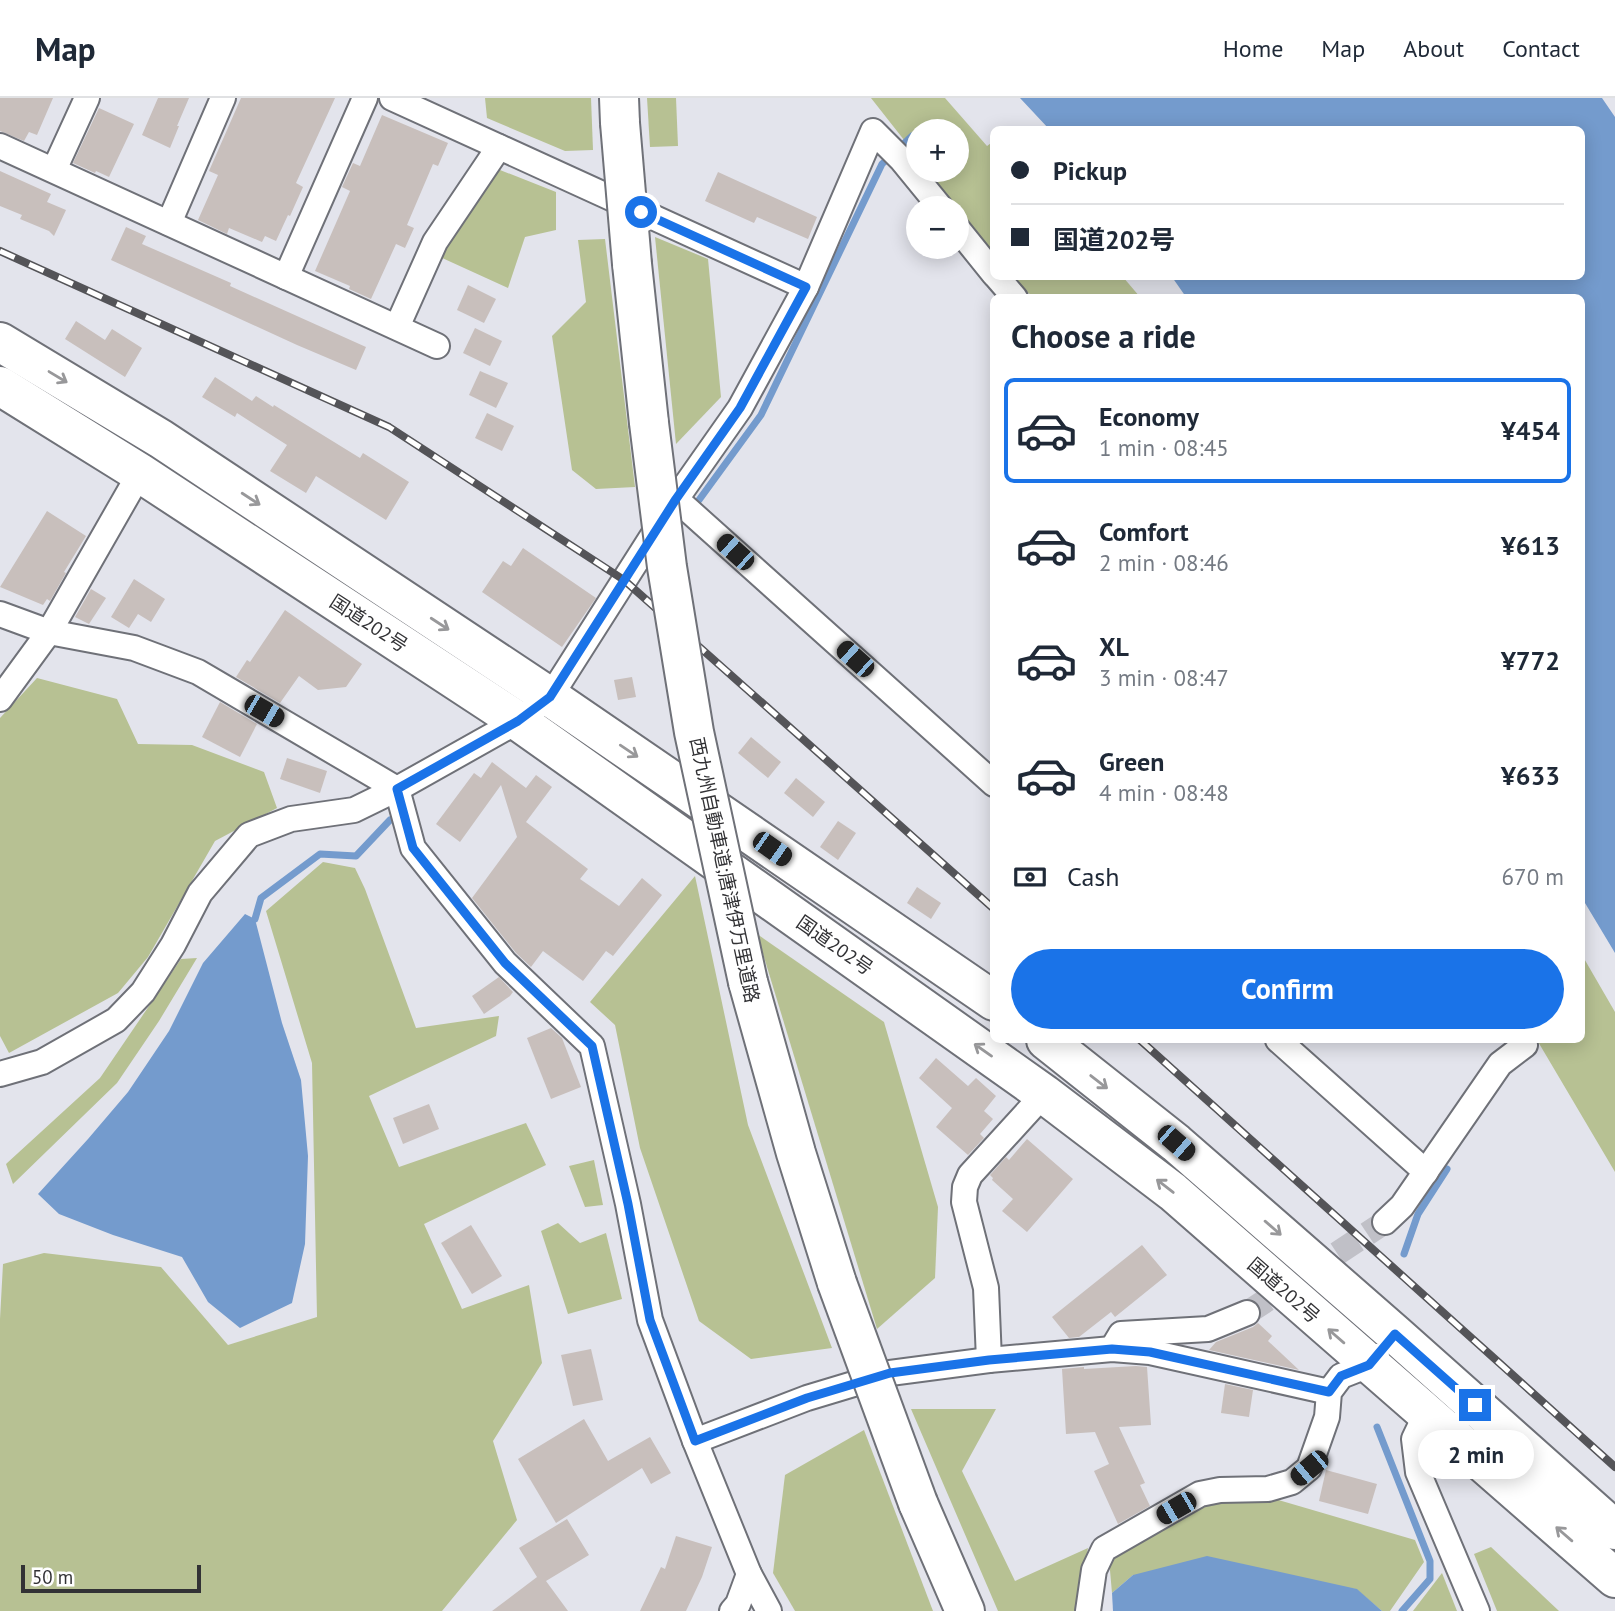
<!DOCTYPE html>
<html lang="en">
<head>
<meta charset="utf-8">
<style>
	:root { --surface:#fff; --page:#f6f6f7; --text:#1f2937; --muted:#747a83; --line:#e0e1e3; --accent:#1a73e8 }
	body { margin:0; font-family:"PT Sans","Noto Sans JP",sans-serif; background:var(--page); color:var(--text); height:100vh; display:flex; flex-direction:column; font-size:26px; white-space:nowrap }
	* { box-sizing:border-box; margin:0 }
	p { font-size:23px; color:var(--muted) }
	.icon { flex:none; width:38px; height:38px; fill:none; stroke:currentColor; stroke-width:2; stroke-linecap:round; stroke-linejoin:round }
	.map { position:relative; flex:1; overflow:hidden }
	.sheet { position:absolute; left:990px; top:196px; width:595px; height:749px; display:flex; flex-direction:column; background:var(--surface); border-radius:10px; box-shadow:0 4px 18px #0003 }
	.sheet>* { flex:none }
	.banner { position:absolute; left:990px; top:28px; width:595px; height:154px; border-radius:10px; box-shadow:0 4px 18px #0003; display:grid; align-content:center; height:154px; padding:0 21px; background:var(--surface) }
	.fabs { position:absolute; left:906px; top:21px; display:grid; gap:14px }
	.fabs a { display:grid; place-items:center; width:63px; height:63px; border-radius:50%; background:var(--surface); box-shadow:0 4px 18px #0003; font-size:35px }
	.scale { position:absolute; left:21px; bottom:18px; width:180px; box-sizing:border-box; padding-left:7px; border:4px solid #323235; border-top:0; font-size:19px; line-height:24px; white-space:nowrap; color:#323235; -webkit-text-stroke:5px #fff; paint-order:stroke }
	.end { position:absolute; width:32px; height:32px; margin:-16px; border:9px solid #1a73e8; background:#fff; box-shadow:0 0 0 4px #fff }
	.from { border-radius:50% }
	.bubble { position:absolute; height:49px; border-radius:24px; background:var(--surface); box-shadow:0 4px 18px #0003; font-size:23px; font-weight:700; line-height:49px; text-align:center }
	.car { position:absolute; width:21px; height:42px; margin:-21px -10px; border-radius:9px; box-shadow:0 0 5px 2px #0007; background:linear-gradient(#222 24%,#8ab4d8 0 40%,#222 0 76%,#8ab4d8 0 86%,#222 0) }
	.banner b { display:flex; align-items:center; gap:24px; height:66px; font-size:26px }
	.banner b+b { border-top:2px solid var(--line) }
	.banner i { width:18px; height:18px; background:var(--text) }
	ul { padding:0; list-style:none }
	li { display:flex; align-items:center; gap:21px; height:105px; margin:0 14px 10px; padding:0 7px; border:4px solid transparent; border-radius:10px }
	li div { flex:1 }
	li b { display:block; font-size:26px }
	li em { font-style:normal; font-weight:700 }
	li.selected { border-color:var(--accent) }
	li>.icon { width:63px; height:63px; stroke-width:1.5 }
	h2 { padding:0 21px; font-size:32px; line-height:84px }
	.pay { display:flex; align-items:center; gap:18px; height:77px; padding:0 21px; font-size:26px }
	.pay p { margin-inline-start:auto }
	.action { display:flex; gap:14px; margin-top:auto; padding:14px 21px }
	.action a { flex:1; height:80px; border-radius:42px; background:var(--accent); color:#fff; font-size:28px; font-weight:700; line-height:80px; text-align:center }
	header { display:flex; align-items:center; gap:42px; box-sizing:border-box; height:98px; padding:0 35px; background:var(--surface); border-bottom:2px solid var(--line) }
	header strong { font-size:33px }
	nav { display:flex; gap:38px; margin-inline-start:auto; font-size:24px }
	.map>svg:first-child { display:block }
	.green { fill:#b7c193 }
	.water { fill:#749bcd }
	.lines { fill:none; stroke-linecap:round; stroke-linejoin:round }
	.stream { stroke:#749bcd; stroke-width:7 }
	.building { fill:#c8bfbc }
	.street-tunnel { stroke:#c0c0c7; stroke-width:24; stroke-dasharray:24 12; stroke-linecap:butt }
	.street-casing { stroke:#6f7178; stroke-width:28 }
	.highway-casing { stroke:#6f7178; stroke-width:42 }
	.street { stroke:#fff; stroke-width:24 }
	.highway { stroke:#fff; stroke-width:38 }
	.rail-casing { stroke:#545458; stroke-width:8 }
	.rail { stroke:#fff; stroke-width:5; stroke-dasharray:16; stroke-linecap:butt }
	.highway-bridge-casing { stroke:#6f7178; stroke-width:42; stroke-linecap:butt }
	.highway-bridge { stroke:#fff; stroke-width:38 }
	.oneway { stroke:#98989a }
	.route { stroke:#1a73e8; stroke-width:9 }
	.labels { text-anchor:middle; stroke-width:6; stroke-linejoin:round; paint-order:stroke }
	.street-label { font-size:19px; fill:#323235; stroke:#fff }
</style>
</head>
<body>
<header>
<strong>Map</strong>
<nav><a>Home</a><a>Map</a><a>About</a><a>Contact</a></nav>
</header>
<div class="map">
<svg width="1615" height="1513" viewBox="0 0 1615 1513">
	<rect width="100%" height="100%" fill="#e3e4ec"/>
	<!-- green -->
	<g class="green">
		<polygon points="485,0 591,0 593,52 565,53 487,20"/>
		<polygon points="647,0 676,0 678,48 650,49"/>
		<polygon points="871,0 945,0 987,48 994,43 994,158 927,72 957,72 957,33 919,33 919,61"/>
		<polygon points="495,70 556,94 556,132 525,139 508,190 440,159"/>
		<polygon points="655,139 708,161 721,299 676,346"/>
		<polygon points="605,141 635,389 596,391 572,372 552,238 586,204 578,142"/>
		<polygon points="1010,179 1123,179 1140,199 1035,199 1018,189"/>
		<polygon points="37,580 117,601 138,646 192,647 264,674 277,710 215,743 148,859 118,895 9,955 0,938 0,620"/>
		<polygon points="323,764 355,770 365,791 416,930 499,918 496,938 369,998 399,1069 526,1025 546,1067 424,1126 462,1211 529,1187 542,1265 493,1343 517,1422 442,1513 0,1513 0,1221 3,1166 44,1155 161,1169 228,1247 317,1219 312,965 266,813"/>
		<polygon points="695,778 748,1027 832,1250 751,1261 699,1223 640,1050 615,927 590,904"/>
		<polygon points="757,836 884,924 938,1109 935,1180 877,1231"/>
		<polygon points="1582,857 1615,914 1615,1074 1537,942 1582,942"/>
		<polygon points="197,860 159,923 117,985 13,1086 6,1066 100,980 181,861"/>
		<polygon points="594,1062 603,1107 585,1109 569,1068"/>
		<polygon points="558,1125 580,1145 606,1135 622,1201 568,1216 541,1133"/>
		<polygon points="911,1311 996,1311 962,1373 1015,1483 1088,1450 1076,1513 998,1513"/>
		<polygon points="864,1332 933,1513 795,1513 773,1475 785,1377"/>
		<polygon points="1211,1401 1275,1401 1415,1442 1424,1464 1390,1513 1382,1513 1356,1491 1133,1477 1112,1495 1109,1461"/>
		<polygon points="1491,1449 1559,1513 1497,1513 1474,1456"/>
		<polygon points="1442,1475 1457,1513 1413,1513"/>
	</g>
	<!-- water -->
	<g class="water">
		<polygon points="1020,0 1602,0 1615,19 1615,855 1582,800 1582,200 1186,199 1172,179 1582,178 1582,32 1049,31"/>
		<polygon points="245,816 255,821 282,925 301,982 308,1058 305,1146 292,1205 240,1230 208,1204 182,1159 113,1137 59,1116 38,1096 88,1041 128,994 169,933 203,865"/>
		<polygon points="1207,1458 1357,1491 1382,1513 1113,1513 1112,1495 1133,1477"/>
	</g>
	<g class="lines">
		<!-- stream -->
		<g class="stream">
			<polyline points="699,402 761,317 882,66 912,38"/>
			<polyline points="255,821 261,800 320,756 356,758 390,722"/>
			<polyline points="1404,1156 1418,1116 1447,1071"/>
			<polyline points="1377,1329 1430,1463 1430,1481 1402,1513"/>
		</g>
	</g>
	<!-- building -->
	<g class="building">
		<polygon points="0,0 53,0 37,37 29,34 24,43 0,33"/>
		<polygon points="158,0 189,0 177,28 179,28 170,50 142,37"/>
		<polygon points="241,0 335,0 296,85 303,89 290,118 288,117 276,143 265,138 262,144 229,130 227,136 198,122 218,77 209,73"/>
		<polygon points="99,10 134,26 109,79 96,73 95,75 73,65"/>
		<polygon points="382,17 448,45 438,68 433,66 407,127 414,130 405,150 396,146 371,201 349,191 350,188 315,173 350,93 342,89 353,65 360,68"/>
		<polygon points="0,73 51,96 47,104 66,112 54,138 49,133 20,121 22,117 0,108"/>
		<polygon points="718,74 817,119 808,141 757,119 754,125 705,103"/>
		<polygon points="126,129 146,138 142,146 231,185 230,188 366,249 356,272 297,247 111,162"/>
		<polygon points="468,187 496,201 484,225 457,212"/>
		<polygon points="76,223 105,242 112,231 142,250 125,279 65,241"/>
		<polygon points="475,230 502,243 490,268 463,255"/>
		<polygon points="480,273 508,285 496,310 469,297"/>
		<polygon points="215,279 252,303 256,298 273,309 274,307 360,360 363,355 409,384 386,422 316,378 306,395 270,373 287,347 237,315 235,319 202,299"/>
		<polygon points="487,315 514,328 502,353 475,340"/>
		<polygon points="47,413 86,438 64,474 66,475 50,503 47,501 43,507 0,489"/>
		<polygon points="523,450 596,500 562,549 482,494 503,463 511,468"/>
		<polygon points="134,481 165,501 151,524 138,516 129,530 111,519"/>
		<polygon points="91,491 106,500 89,526 75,519"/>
		<polygon points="285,512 362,566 346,589 318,592 299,578 280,605 236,579 247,562 250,564"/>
		<polygon points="632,579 636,599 618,602 614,582"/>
		<polygon points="220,604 257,626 240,659 202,639"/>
		<polygon points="751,639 781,664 768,680 738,655"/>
		<polygon points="287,660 327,673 320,695 280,681"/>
		<polygon points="492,664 526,690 536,677 552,689 526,724 588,771 580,781 619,808 642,780 662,797 613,858 606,853 583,883 543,853 531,869 516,855 472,800 517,739 501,687 460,744 436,726 474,675 481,680"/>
		<polygon points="796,680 825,704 813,719 784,695"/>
		<polygon points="838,723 856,735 838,762 820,749"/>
		<polygon points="917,789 941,805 931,821 907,805"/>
		<polygon points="499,879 513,894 510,898 484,916 472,898"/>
		<polygon points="551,930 562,940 581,989 551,1001 527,940"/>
		<polygon points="936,960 968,988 976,980 996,998 984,1013 993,1021 980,1036 984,1040 968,1057 936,1029 952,1010 919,980"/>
		<polygon points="429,1006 439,1031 403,1046 393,1020"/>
		<polygon points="1027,1041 1073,1081 1027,1134 1002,1113 1013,1101 992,1082 993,1080 990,1077 1006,1059 1009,1062"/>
		<polygon points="471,1127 502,1178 472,1196 441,1145"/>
		<polygon points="1142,1147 1167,1177 1115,1219 1111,1214 1079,1239 1069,1240 1052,1219"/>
		<polygon points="1258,1225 1272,1238 1268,1243 1299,1272 1209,1252 1216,1244 1253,1229"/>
		<polygon points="591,1251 603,1302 573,1308 561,1257"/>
		<polygon points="1136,1268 1147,1269 1151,1327 1119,1329 1145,1385 1140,1387 1150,1408 1118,1426 1094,1373 1109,1366 1095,1334 1066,1336 1062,1271 1084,1269 1084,1271"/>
		<polygon points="1225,1286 1253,1292 1249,1319 1221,1315"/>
		<polygon points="584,1321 608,1363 650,1339 671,1375 651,1386 642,1370 556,1425 518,1361"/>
		<polygon points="1326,1372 1377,1386 1368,1416 1319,1403"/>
		<polygon points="567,1421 589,1457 546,1483 568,1513 492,1513 537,1479 519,1450"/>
		<polygon points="676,1438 712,1449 702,1479 686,1513 640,1513 661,1469 665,1471"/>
	</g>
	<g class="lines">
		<!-- street-tunnel -->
		<polyline class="street-tunnel" points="1247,1215 1385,1124"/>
		<!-- street casing -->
		<g class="street-casing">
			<g id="street">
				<polyline points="392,0 806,189"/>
				<polyline points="0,48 437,248"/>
				<polyline points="54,72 87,0"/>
				<polyline points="169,125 223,0"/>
				<polyline points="957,130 994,176"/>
				<polyline points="996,178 1015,200"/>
				<polyline points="286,179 365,0"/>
				<polyline points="397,229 435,144 499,49"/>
				<polyline points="676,401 994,686"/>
				<polyline points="0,516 49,534 134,550 198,574 397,691 413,750 505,865 592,948 628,1106 650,1222 695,1343 749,1476 769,1513"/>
				<polyline points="0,601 49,534 140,375"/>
				<polyline points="1278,942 1426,1074"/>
				<polyline points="0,976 42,964 116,922 143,894 173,847 200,795 249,737 291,721 354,712 397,691 518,623 550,599 676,401 740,310 806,189 873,33 901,61 941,110"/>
				<polyline points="1385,1124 1402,1108 1500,966 1525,947 1522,942"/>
				<polyline points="1112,1251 1121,1236 1208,1231 1247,1215"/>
				<polyline points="989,1262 986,1190 964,1104 965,1089 970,1077 1044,996"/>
				<polyline points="1426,1316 1414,1341 1418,1374 1477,1513"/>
				<polyline points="695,1343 807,1300 890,1275 989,1262 1112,1251 1150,1254 1329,1294"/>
				<polyline points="732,1513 738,1506 749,1476"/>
				<polyline points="1088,1513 1094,1472 1104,1451 1200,1396 1220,1392 1268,1391 1292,1384 1309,1370 1327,1319 1329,1294 1341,1278 1369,1267 1377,1258"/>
			</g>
		</g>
		<!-- highway casing -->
		<g class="highway-casing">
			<g id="highway">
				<polyline points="619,0 620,25"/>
				<polyline points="632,166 649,325"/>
				<polyline points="0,244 161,341 550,599 994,903"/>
				<polyline points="0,288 140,375 518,623 1044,996 1173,1094 1615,1480"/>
				<polyline points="748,884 796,1055 837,1185"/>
				<polyline points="1046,942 1176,1045 1395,1236 1615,1432"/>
				<polyline points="918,1405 965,1513"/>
			</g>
		</g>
		<!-- street -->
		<use href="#street" class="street"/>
		<!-- highway -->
		<use href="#highway" class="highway"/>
		<!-- rail casing -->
		<g class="rail-casing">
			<g id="rail">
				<polyline points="0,153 389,329 624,482 994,811"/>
				<polyline points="1140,942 1615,1369"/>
			</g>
		</g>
		<!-- rail -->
		<use href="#rail" class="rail"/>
		<!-- highway-bridge casing -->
		<g class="highway-bridge-casing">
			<g id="highway-bridge">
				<polyline points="620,25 632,166"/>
				<polyline points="649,325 667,469 694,634 748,884"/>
				<polyline points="837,1185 918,1405"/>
			</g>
		</g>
		<!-- highway-bridge -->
		<use href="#highway-bridge" class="highway-bridge"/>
	</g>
	<!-- one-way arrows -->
	<defs><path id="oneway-shaft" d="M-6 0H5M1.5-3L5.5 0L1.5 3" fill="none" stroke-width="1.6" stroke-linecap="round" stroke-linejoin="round" transform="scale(1.75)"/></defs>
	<g class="oneway">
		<use href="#oneway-shaft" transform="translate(58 279) rotate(31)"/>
		<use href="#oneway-shaft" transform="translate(251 401) rotate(33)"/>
		<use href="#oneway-shaft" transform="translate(440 526) rotate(33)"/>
		<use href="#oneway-shaft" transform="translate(629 653) rotate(34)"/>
		<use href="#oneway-shaft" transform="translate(983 952) rotate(-145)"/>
		<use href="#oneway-shaft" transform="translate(1099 984) rotate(38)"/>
		<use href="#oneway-shaft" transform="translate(1165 1088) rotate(-142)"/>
		<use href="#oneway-shaft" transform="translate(1273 1130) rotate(41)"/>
		<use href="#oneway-shaft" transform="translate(1336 1238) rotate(-139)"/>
		<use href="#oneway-shaft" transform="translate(1564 1436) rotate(-139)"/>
	</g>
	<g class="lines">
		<!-- route -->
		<polyline class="route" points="641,114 806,189 740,310 676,401 550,599 518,623 397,691 413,750 505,865 592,948 628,1106 650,1222 695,1343 807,1300 890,1275 989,1262 1112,1251 1150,1254 1329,1294 1341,1278 1369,1267 1395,1236 1475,1307"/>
	</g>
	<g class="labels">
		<!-- street labels -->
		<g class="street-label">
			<text transform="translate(369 525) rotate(33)" y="7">国道202号</text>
			<text transform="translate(725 772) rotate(78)" y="7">西九州自動車道;唐津伊万里道路</text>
			<text transform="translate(835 847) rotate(35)" y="7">国道202号</text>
			<text transform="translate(1284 1192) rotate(41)" y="7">国道202号</text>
		</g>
	</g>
</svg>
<div class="fabs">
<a>+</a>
<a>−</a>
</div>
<div class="scale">50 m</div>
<i class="end from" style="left:641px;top:114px"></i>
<i class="end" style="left:1475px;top:1307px"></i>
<div class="bubble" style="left:1418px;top:1332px;width:116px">2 min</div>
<i class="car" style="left:735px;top:454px;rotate:312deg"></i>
<i class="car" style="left:855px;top:561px;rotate:312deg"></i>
<i class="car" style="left:264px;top:613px;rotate:120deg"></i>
<i class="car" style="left:772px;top:751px;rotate:125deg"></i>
<i class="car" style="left:1176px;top:1045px;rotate:131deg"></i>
<i class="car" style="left:1309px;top:1370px;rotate:230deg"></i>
<i class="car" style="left:1176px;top:1410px;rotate:240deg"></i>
<div class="banner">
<b><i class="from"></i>Pickup</b>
<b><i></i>国道202号</b>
</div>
<section class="sheet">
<h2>Choose a ride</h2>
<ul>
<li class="selected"><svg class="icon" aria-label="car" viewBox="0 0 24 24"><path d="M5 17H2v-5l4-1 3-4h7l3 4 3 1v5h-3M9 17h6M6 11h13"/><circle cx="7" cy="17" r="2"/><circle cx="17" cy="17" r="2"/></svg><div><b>Economy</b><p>1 min · 08:45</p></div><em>¥454</em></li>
<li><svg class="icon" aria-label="car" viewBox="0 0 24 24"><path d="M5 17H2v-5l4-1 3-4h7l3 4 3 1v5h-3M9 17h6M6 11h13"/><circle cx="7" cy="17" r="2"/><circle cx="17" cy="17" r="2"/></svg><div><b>Comfort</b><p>2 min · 08:46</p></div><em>¥613</em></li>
<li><svg class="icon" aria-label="car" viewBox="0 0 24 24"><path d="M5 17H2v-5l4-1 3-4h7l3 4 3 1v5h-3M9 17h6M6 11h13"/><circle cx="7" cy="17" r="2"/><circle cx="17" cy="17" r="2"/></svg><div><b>XL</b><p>3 min · 08:47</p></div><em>¥772</em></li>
<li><svg class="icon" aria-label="car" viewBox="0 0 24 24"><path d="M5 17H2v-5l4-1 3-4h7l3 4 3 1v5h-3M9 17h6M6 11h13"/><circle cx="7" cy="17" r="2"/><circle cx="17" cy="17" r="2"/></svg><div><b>Green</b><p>4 min · 08:48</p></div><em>¥633</em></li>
</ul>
<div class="pay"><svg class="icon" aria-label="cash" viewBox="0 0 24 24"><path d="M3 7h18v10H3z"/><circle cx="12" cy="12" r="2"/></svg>Cash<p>670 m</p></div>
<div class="action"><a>Confirm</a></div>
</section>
</div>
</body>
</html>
